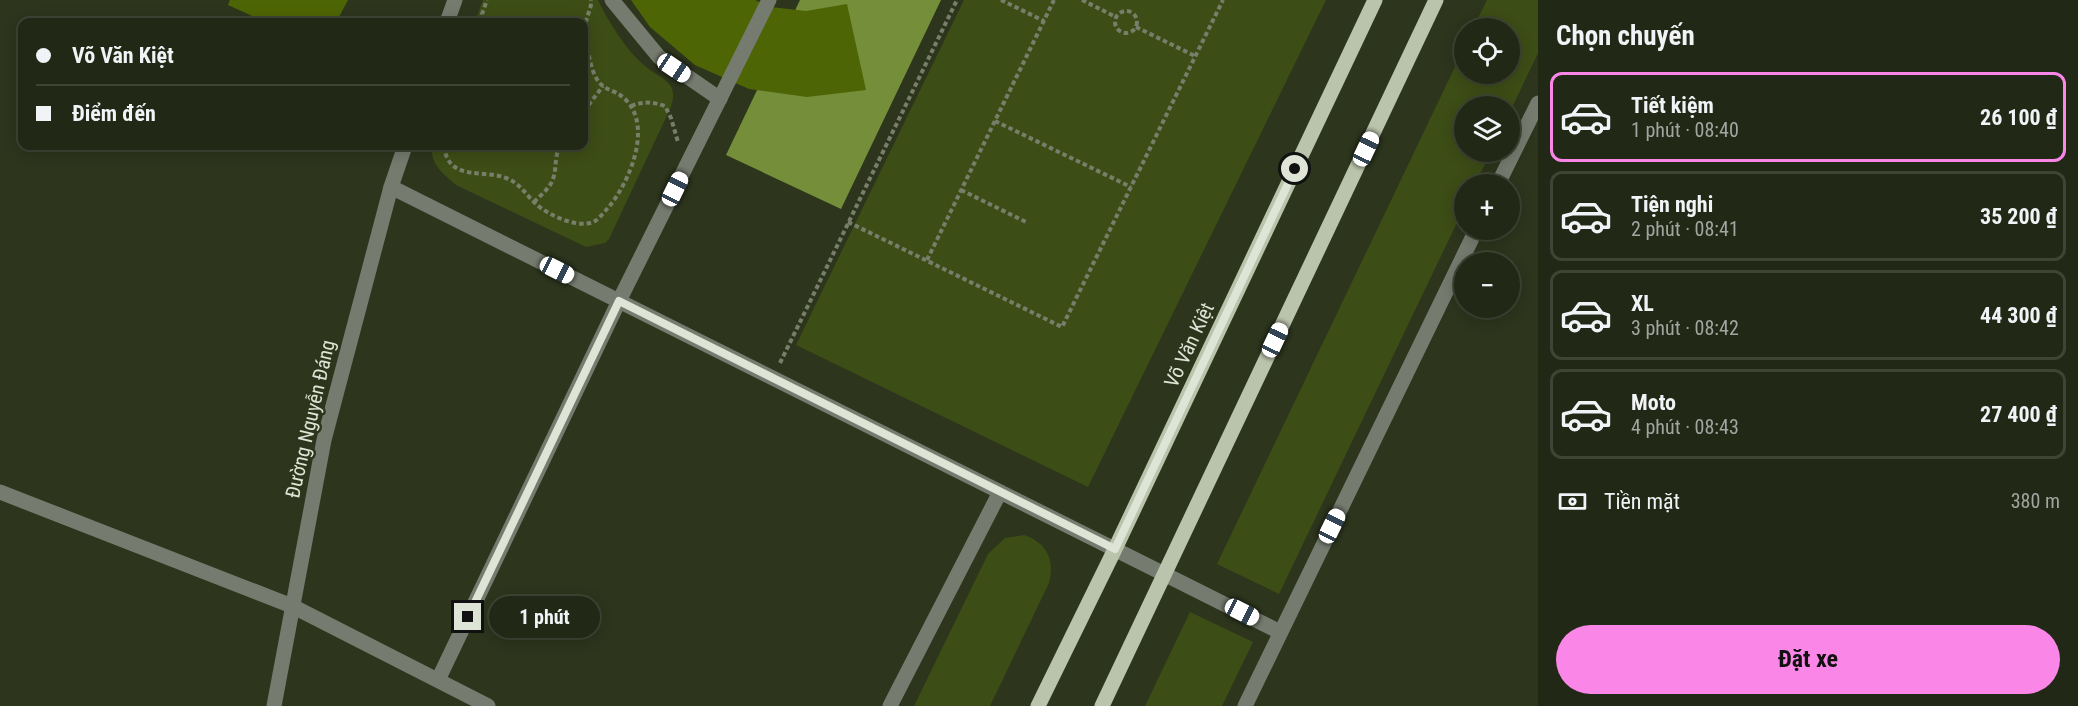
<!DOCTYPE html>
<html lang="vi">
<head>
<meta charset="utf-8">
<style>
	:root { --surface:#222816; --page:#2e3423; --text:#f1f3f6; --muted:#a2a6a1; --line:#3f4435; --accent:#fa87e7 }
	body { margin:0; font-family:"Roboto Condensed",sans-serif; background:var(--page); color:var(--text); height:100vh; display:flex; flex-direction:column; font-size:22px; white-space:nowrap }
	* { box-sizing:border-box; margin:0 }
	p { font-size:20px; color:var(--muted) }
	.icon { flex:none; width:33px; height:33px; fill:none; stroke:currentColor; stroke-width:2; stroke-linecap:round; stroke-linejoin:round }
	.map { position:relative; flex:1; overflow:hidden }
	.drawer { display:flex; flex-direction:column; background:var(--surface); width:540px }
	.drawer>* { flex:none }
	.hud { position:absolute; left:18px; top:18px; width:570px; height:132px; border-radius:12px; box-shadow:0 3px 15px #0003,0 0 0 2px var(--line); display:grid; align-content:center; height:132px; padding:0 18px; background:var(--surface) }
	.tools { position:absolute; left:1454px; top:18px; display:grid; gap:12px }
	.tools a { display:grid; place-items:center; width:66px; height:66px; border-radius:50%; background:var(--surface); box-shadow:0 3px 15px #0003,0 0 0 2px var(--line); font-size:30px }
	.end { position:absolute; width:27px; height:27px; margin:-14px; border:8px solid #dfe5d6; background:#111; box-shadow:0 0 0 3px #111 }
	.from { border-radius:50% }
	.bubble { position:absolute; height:42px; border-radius:21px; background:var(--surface); box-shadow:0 3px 15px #0003,0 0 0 2px var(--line); font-size:20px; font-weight:700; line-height:42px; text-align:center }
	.car { position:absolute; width:18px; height:36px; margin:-18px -9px; border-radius:8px; box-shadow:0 0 4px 2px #0007; background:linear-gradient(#fff 24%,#345 0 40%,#fff 0 76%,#345 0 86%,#fff 0) }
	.hud b { display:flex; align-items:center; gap:21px; height:57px; font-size:22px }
	.hud b+b { border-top:2px solid var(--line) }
	.hud i { width:15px; height:15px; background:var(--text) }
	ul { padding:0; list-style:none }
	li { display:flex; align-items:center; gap:18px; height:90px; margin:0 12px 9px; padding:0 6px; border:3px solid var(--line); border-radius:12px }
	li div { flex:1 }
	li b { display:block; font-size:22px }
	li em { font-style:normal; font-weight:700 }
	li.current { border-color:var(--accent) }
	li>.icon { width:54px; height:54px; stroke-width:1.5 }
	h2 { padding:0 18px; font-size:27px; line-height:72px }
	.pay { display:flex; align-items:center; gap:15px; height:66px; padding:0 18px; font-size:22px }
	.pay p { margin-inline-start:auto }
	.action { display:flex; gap:12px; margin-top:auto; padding:12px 18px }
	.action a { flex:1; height:69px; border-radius:36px; background:var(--accent); color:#111; font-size:24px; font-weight:700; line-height:69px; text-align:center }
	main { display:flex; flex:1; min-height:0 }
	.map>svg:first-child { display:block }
	.green { fill:#3d4d16 }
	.water { fill:#758e3a }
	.building { fill:#4e6505 }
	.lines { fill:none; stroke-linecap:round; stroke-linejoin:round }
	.path { stroke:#777e6a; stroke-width:4; stroke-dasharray:4.5 3; stroke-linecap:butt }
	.minor { stroke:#767b6f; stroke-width:15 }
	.major { stroke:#bac3ab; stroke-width:15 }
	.route { stroke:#dfe5d6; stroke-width:8 }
	.labels { text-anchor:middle; stroke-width:5; stroke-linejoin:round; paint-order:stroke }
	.street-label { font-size:20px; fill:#dfe5d6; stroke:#2d351d }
</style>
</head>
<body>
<main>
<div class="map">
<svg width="1538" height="706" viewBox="0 0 1538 706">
	<rect width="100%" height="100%" fill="#2d351d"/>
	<!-- green -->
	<g class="green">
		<path d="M483 0H598C608 21 626 50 644 65 652 73 663 76 670 85 675 93 673 99 671 107L609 239 605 243 586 247 456 185C443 174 430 164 432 146H584V22H475Z"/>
		<polygon points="964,0 1326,0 1088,487 796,345"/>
		<polygon points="1487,0 1538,0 1538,53 1509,114 1509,106 1464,106 1464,152 1491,152 1475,184 1464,184 1464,208 1279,594 1217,564 1464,48 1464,74 1509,74 1509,28 1473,28"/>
		<path d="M1024 535C1047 543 1055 560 1049 583L990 706H914L988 554 1005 538Z"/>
		<polygon points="1190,612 1253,642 1222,706 1145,706"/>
	</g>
	<!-- water -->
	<polygon class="water" points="800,0 941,0 841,209 726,155"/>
	<!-- building -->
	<g class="building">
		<polygon points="230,0 348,0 339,17 346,21 346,22 265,22 228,5"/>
		<polygon points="631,0 755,0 771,7 806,11 847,4 866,90 807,97 749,89 695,65 650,27"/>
	</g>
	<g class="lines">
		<!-- path -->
		<g class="path">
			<polyline points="1001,0 1044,21"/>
			<polyline points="1082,0 1116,17"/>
			<circle cx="1126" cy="22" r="11"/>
			<polyline points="482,22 482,14 487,0"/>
			<polyline points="1136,27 1195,56"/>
			<path d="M631 106C644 101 652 102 665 106L671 118 678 142"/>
			<polyline points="584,111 603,86"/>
			<polyline points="995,121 1131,187"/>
			<path d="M444 146C448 182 484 169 506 178 520 183 526 195 536 204 548 215 580 230 595 221 600 218 604 212 608 208 629 183 653 128 626 100 612 86 602 94 593 71 588 56 585 38 586 22 587 14 592 8 591 0"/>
			<polyline points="961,190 1028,223"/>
			<path d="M534 202C541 195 550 188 553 179 557 167 554 158 560 146"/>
			<polyline points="848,222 1062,327 1223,0"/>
			<polyline points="927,260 1054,0"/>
			<polyline points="780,363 957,0"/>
		</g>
		<!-- minor -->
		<g class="minor">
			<polyline points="612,0 659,57 720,99"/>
			<polyline points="447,22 455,0"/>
			<polyline points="1498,184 1538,103"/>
			<polyline points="391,187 1280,632"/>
			<polyline points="0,492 292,606 488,706"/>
			<polyline points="438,680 619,301 769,0"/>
			<polyline points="274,706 324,440 391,187 405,146"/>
			<polyline points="890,706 1000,492"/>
			<polyline points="1245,706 1476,230"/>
		</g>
		<!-- major -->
		<g class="major">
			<polyline points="1038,706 1115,549 1375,0"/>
			<polyline points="1102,706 1436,0"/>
		</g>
	</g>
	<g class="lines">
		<!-- route -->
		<polyline class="route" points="468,617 619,301 1115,549 1295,169"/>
	</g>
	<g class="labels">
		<!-- street labels -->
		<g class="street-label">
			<text transform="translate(1189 345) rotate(-65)" y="7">Võ Văn Kiệt</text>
			<text transform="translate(310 419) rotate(-77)" y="7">Đường Nguyễn Đáng</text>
		</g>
	</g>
</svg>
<div class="tools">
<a><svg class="icon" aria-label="locate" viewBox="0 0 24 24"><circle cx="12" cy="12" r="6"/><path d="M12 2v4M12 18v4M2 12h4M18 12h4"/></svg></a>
<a><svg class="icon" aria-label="layers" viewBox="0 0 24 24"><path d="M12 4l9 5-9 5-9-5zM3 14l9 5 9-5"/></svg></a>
<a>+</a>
<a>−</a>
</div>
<i class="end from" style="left:1295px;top:169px"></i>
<i class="end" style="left:468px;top:617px"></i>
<div class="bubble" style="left:489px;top:596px;width:111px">1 phút</div>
<i class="car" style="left:674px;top:68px;rotate:124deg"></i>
<i class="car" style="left:1366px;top:149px;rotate:25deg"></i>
<i class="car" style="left:675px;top:189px;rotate:26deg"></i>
<i class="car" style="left:557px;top:270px;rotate:117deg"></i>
<i class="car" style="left:1275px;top:340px;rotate:25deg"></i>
<i class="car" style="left:1332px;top:526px;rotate:26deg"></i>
<i class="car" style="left:1242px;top:612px;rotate:117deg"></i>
<div class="hud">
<b><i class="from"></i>Võ Văn Kiệt</b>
<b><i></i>Điểm đến</b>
</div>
</div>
<section class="drawer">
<h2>Chọn chuyến</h2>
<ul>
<li class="current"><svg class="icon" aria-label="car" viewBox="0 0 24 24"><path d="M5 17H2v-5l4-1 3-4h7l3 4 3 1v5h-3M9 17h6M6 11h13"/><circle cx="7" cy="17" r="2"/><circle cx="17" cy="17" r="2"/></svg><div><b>Tiết kiệm</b><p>1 phút · 08:40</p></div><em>26 100 ₫</em></li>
<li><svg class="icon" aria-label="car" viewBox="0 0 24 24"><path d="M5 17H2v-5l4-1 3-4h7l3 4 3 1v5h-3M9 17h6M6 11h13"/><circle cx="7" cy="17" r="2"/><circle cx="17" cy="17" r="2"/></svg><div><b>Tiện nghi</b><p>2 phút · 08:41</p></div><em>35 200 ₫</em></li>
<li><svg class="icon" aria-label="car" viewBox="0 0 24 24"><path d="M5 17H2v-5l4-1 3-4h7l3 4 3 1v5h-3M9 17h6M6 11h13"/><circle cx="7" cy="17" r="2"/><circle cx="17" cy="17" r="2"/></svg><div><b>XL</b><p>3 phút · 08:42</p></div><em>44 300 ₫</em></li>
<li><svg class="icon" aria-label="car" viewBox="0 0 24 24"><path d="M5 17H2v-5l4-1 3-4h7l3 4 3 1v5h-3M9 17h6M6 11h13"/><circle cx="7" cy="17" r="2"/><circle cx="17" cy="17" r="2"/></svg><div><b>Moto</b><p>4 phút · 08:43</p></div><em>27 400 ₫</em></li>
</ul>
<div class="pay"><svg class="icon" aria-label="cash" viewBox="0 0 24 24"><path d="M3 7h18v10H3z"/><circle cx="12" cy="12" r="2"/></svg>Tiền mặt<p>380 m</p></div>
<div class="action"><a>Đặt xe</a></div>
</section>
</main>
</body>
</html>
